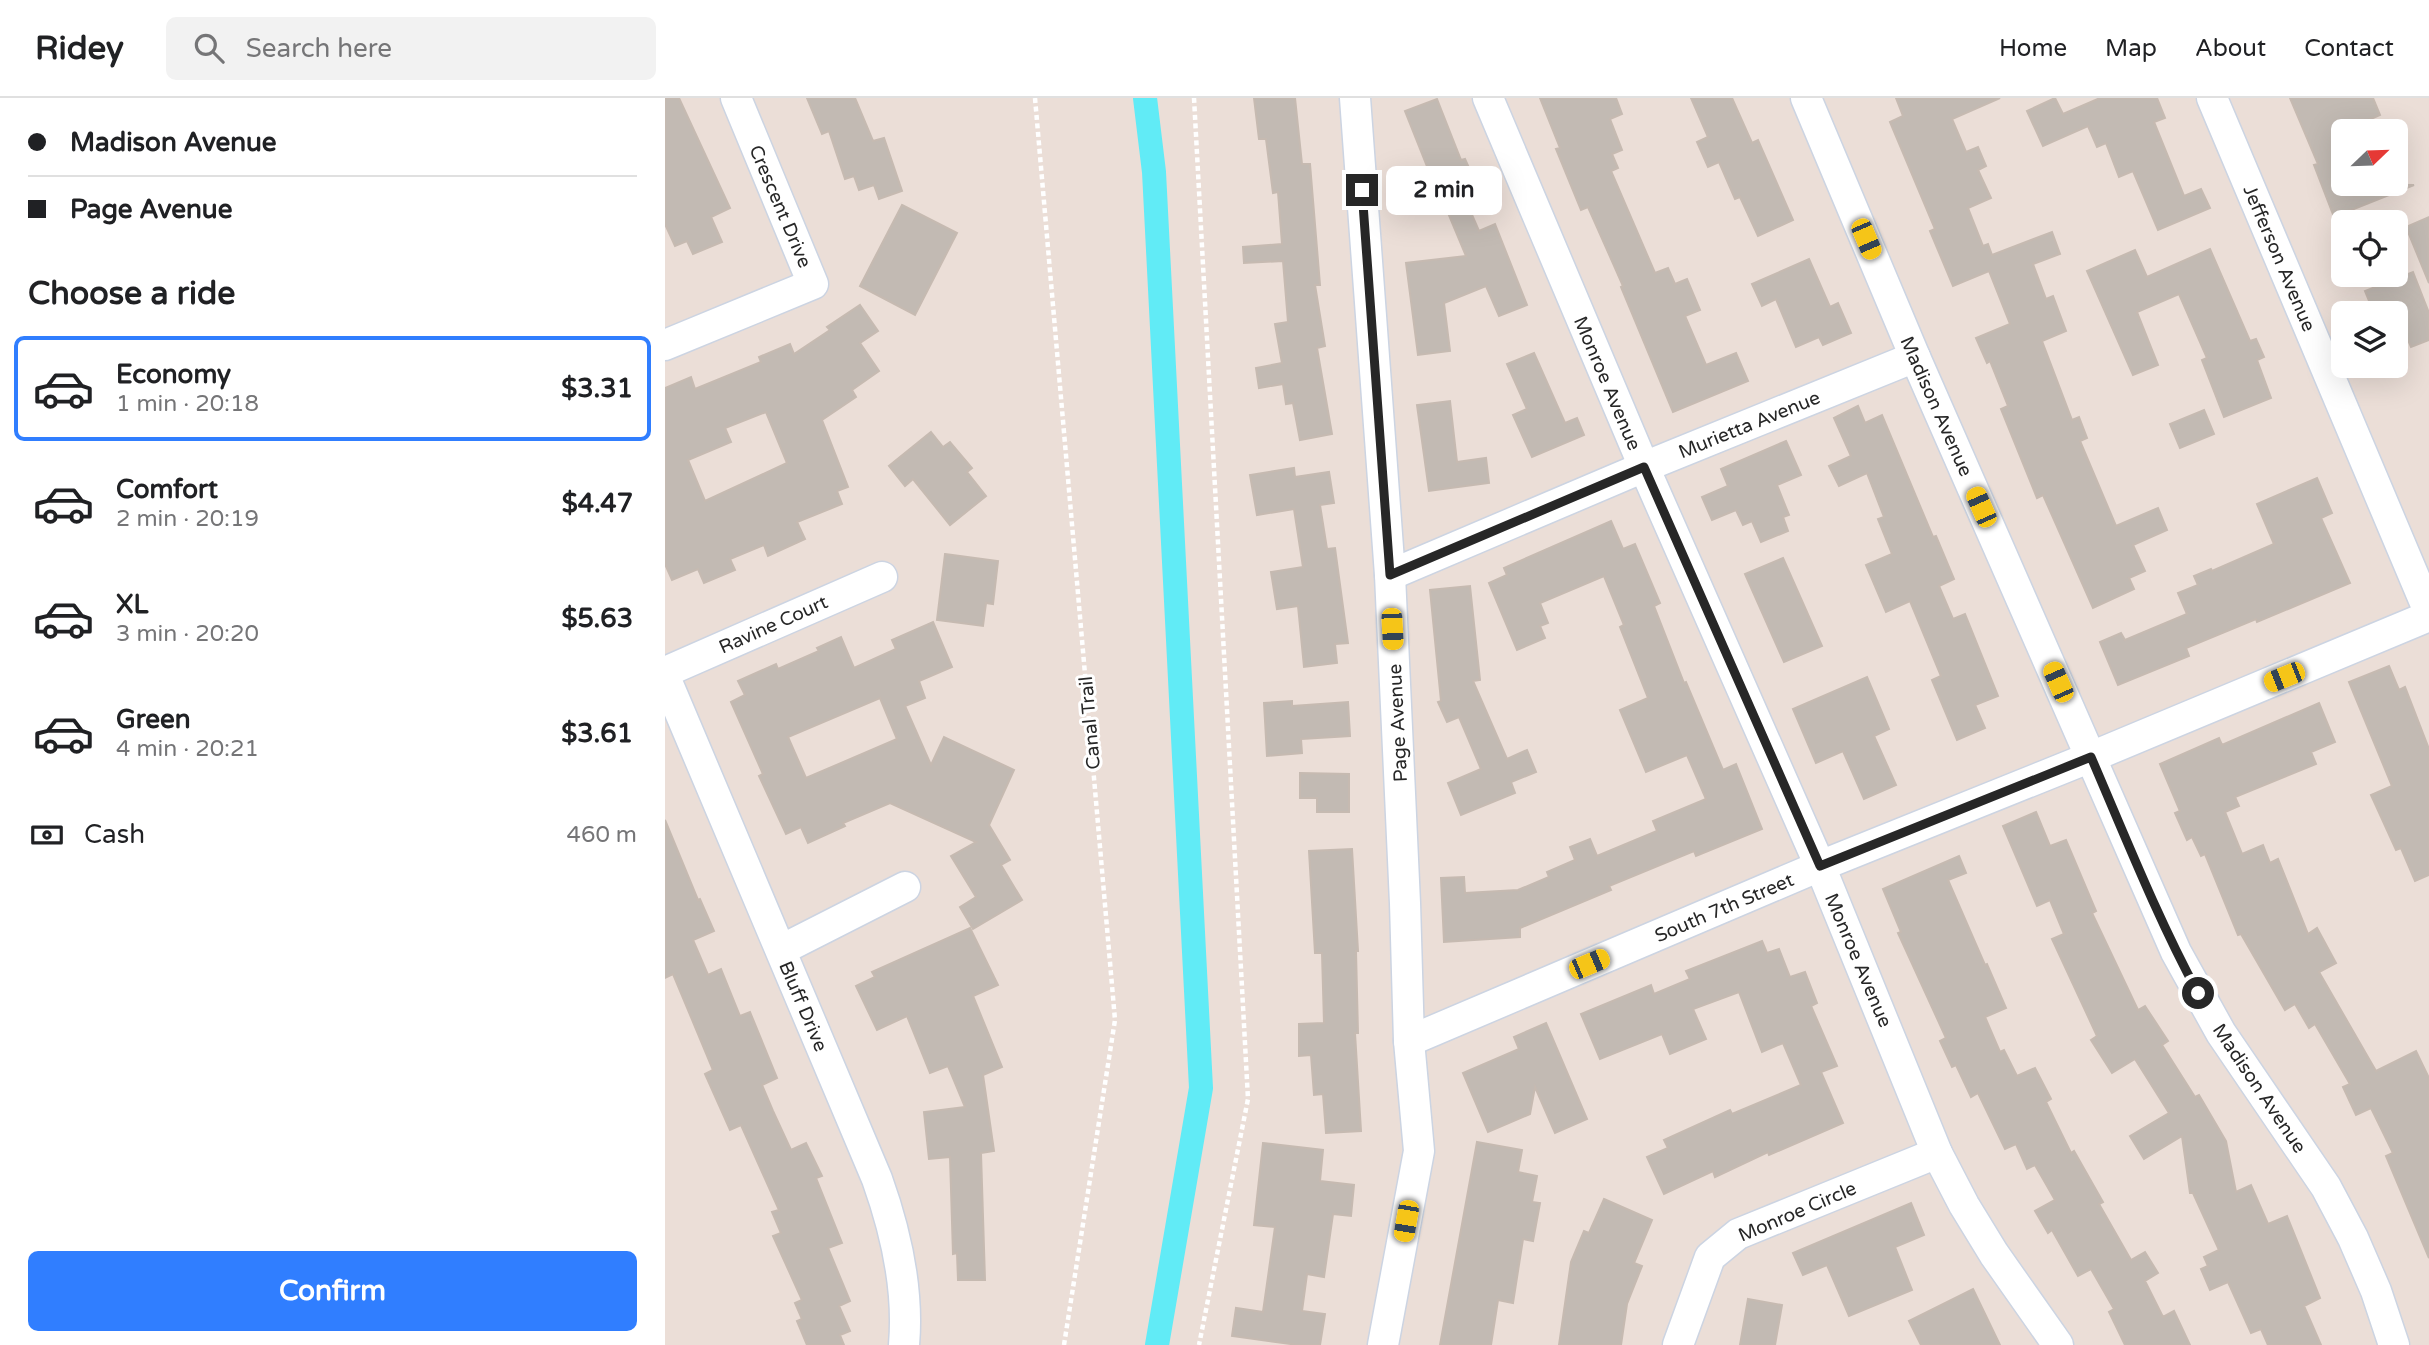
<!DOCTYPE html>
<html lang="en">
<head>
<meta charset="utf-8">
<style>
	:root { --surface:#fff; --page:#f2f2f2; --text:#202124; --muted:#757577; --line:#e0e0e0; --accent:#307eff }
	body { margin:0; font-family:"Varela Round",sans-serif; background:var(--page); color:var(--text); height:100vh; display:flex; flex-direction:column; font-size:26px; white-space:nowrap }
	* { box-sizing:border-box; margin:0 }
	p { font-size:23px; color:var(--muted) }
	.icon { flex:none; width:38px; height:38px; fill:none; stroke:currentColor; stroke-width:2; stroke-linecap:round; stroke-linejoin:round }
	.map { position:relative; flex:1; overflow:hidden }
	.panel { display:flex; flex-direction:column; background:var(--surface); width:665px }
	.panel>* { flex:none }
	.top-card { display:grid; align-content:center; height:154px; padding:0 28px; background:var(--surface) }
	.needle { width:46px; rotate:67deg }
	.buttons { position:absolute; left:1666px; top:21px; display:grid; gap:14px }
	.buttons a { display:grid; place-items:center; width:77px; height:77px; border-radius:10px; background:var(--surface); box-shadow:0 7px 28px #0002; font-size:35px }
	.end { position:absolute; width:32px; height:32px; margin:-16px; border:9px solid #272727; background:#fff; box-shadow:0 0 0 4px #fff }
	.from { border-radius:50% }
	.bubble { position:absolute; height:49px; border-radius:10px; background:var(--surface); box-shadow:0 7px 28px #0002; font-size:23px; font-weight:800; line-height:49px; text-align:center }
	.car { position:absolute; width:21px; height:42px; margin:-21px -10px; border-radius:9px; box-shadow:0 0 5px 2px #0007; background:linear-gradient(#f5c518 24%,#345 0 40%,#f5c518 0 76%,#345 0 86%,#f5c518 0) }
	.top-card b { display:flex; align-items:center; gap:24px; height:66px; font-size:26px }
	.top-card b+b { border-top:2px solid var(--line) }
	.top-card i { width:18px; height:18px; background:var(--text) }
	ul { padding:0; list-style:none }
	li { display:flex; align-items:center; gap:21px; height:105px; margin:0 14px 10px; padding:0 14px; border:4px solid transparent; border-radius:10px }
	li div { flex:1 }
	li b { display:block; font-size:26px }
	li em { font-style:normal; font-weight:800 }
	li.current { border-color:var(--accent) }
	li>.icon { width:63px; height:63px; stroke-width:1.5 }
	h2 { padding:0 28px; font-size:32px; line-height:84px }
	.pay { display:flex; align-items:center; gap:18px; height:77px; padding:0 28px; font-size:26px }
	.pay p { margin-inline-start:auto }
	.button { display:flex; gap:14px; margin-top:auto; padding:14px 28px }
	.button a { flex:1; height:80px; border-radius:10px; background:var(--accent); color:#fff; font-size:28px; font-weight:800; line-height:80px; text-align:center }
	header { display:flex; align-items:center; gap:42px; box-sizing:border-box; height:98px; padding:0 35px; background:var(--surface); border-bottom:2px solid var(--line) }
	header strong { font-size:33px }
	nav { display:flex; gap:38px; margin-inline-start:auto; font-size:24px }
	.search { width:490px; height:63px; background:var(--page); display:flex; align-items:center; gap:18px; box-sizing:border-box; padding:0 24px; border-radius:10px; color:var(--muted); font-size:26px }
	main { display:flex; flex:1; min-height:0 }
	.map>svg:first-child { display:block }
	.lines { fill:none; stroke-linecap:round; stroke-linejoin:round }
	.canal { stroke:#61ebf6; stroke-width:24 }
	.building { fill:#c2bab3; stroke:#c6bab1; stroke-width:2; fill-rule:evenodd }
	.minor-casing { stroke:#ccd4e2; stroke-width:33 }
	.path { stroke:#fff; stroke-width:4.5; stroke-dasharray:5 3.5; stroke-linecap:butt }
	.minor { stroke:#fff; stroke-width:30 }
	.route { stroke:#272727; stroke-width:9 }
	.labels { text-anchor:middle; stroke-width:6; stroke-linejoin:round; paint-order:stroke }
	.street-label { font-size:19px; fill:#272727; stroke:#fff }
</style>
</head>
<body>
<header>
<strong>Ridey</strong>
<div class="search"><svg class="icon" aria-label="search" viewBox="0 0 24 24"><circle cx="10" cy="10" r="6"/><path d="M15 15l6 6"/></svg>Search here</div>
<nav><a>Home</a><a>Map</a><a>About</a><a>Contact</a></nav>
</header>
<main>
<section class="panel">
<div class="top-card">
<b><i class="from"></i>Madison Avenue</b>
<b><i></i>Page Avenue</b>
</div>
<h2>Choose a ride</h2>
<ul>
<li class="current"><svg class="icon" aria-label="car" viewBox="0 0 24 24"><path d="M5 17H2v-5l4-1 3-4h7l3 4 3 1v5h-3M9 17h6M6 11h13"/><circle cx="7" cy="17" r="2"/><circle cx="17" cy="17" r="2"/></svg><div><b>Economy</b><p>1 min · 20:18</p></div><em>$3.31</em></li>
<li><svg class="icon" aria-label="car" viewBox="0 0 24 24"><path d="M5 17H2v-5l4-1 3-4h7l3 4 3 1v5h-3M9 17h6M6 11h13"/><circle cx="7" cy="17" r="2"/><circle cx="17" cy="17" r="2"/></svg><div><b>Comfort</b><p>2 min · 20:19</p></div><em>$4.47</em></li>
<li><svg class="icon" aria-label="car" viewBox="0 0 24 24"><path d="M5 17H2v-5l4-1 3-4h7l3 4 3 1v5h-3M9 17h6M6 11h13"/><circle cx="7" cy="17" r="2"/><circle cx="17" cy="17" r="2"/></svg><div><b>XL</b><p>3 min · 20:20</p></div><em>$5.63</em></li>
<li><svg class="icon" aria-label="car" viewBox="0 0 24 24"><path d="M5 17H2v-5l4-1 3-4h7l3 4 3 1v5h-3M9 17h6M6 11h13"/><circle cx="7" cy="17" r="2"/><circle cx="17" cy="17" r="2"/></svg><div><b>Green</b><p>4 min · 20:21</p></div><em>$3.61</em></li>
</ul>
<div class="pay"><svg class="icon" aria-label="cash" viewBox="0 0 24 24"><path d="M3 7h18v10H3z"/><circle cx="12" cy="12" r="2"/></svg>Cash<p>460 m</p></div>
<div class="button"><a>Confirm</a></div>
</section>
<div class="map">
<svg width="1764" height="1247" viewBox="0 0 1764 1247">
	<rect width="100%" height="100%" fill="#ebded7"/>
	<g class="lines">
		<!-- canal -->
		<polyline class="canal" points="480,0 489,74 536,990 492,1247"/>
	</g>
	<!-- building -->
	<g class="building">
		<polygon points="0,0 14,0 65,110 46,119 57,144 28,156 22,143 10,148 0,126"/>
		<polygon points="142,0 190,0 208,43 219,40 237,93 214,101 209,87 194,92 189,78 180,81 164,33 157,36"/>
		<polygon points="589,0 630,0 637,66 645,66 655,187 650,187 660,248 652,250 667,336 635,342 628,305 621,306 618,286 594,290 591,270 617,265 610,226 623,224 618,163 579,165 578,149 617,146 613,94 608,95 601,41 594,41"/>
		<polygon points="875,0 951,0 957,16 945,21 957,52 947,56 953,70 946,73 990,175 1003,170 1010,186 1022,181 1035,212 1020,218 1041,267 1071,255 1083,283 1008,314 956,189 958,188 923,109 916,112 891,51 895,50"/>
		<polygon points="1026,0 1067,0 1087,45 1093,42 1128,122 1093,138 1075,99 1070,101 1054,64 1043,69 1032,44 1043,39"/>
		<polygon points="1231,0 1335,0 1287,21 1301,54 1313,49 1321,68 1313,72 1326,100 1303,110 1318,148 1323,146 1327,157 1387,134 1395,156 1368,166 1381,201 1388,198 1401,233 1377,243 1407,322 1414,319 1422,340 1415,343 1451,428 1493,410 1502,432 1468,447 1480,473 1464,480 1469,491 1428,510 1378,397 1372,400 1336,311 1343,308 1325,263 1322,265 1311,240 1345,226 1324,173 1288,188 1265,133 1270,131 1225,24 1238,18"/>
		<polygon points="1390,0 1398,16 1435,0 1492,0 1500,20 1489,24 1519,98 1536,91 1545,110 1493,132 1468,73 1454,79 1441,45 1432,49 1423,28 1378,48 1362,13"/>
		<polygon points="1625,0 1708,0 1715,17 1678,33 1678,86 1749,87 1669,119 1649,67 1653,66"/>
		<polygon points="772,1 796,62 800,61 813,90 798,96 814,133 830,126 862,207 834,218 821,188 779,205 785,253 753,257 741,165 801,158 776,98 765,103 755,80 765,76 740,13"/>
		<polygon points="237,107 292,135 250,217 195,188"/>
		<polygon points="1764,119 1764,185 1741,129"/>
		<polygon points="1545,151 1585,243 1591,241 1599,259 1592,262 1606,300 1559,319 1537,262 1542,260 1514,196 1472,214 1493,267 1468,277 1422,173 1470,152 1482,179"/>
		<polygon points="1144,161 1165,209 1173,205 1186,235 1158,247 1154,239 1131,249 1111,201 1097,208 1087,186"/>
		<polygon points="1748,174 1764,215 1764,242 1746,249 1738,230 1731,233 1731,215 1709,215 1700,193"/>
		<path d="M195 207 213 233 195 245 214 273 187 292 191 299 157 322 183 389 172 393 177 406 132 424 140 441 103 458 99 447 65 461 70 472 39 485 33 471 7 482 0 466V290L26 279 30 291 96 264 94 259 125 246 129 256 165 232 162 229ZM101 314 122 365 40 403 23 362 66 344 60 330Z"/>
		<polygon points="869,255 900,325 912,320 919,337 867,359 848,317 862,311 842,266"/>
		<polygon points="785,303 792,364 821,360 824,385 764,393 752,307"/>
		<polygon points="1193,308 1200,325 1217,317 1268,439 1271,438 1289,481 1274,488 1288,521 1300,516 1333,598 1310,607 1320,630 1292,642 1267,582 1276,578 1245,503 1221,514 1201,467 1227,456 1213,421 1219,419 1202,375 1174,388 1164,368 1186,358 1169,320"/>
		<polygon points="1539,312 1549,336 1515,350 1505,326"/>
		<polygon points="266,334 278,349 285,344 307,370 302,374 321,398 285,427 248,381 240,388 224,368"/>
		<polygon points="1121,343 1136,377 1112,387 1124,417 1118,419 1123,433 1096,444 1087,423 1078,427 1071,412 1047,422 1037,399 1063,388 1056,371"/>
		<polygon points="629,370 630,379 664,374 669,405 655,407 662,451 670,450 683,545 670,546 672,565 639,569 633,508 612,511 606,474 638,469 629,411 592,417 585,377"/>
		<polygon points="1652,380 1667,415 1656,420 1685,485 1592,524 1591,521 1521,550 1524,558 1453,587 1435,544 1456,535 1460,542 1522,516 1513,495 1533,487 1529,478 1546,471 1547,473 1609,446 1592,406"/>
		<polygon points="946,423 958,451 970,446 995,505 989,508 1019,585 1021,584 1058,672 1071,666 1097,731 1031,758 1029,753 944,788 946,792 855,830 855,839 779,844 776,780 799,779 800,795 853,792 884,779 882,774 910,762 905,749 925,741 932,758 992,733 988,723 1041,701 1022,657 981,674 955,612 983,600 955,529 959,527 939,478 875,505 883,525 875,528 880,540 852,552 824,485 842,477 839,470"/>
		<polygon points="280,456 333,463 328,506 321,505 318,528 272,522"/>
		<polygon points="1118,460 1157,548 1119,564 1080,476"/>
		<polygon points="805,488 815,582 808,583 842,661 862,652 871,674 846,684 850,695 796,717 783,685 816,671 794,619 782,624 773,604 776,603 765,492"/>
		<path d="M268 524 287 569 254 583 260 600 240 608 266 667 279 639 349 672 324 727 345 762 336 767 357 802 308 831 295 809 311 799 286 758 311 744 225 705 178 725 180 728 143 745 136 729 121 736 94 678 98 676 66 604 80 597 73 583 111 566 113 571 154 553 152 550 176 539 189 570 231 551 227 542ZM215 600 232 641 141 680 123 639Z"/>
		<polygon points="1724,568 1734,592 1740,589 1764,651 1764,777 1750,783 1736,750 1731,752 1706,697 1727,688 1684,584"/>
		<polygon points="1202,579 1224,631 1209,638 1231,687 1199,701 1178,653 1151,665 1128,611"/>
		<polygon points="627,603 627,608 683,604 685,638 636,641 637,655 602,658 599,605"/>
		<polygon points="1654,605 1670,644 1646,654 1651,666 1570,699 1574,708 1560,714 1577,756 1598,747 1605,765 1613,761 1643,836 1652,830 1671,865 1654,874 1711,973 1751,953 1764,980 1764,1160 1721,1058 1728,1055 1706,1010 1691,1017 1678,989 1685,986 1650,926 1644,930 1630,906 1620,912 1576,836 1573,837 1540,756 1536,758 1527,739 1522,742 1510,715 1515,713 1495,666 1554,640 1557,647"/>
		<polygon points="635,675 684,676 684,714 652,714 652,700 635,700"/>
		<polygon points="1371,714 1385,748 1401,742 1431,813 1427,815 1473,912 1480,908 1503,943 1497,947 1530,999 1534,997 1561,1043 1571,1094 1586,1087 1603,1126 1622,1118 1655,1200 1639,1208 1656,1247 1603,1247 1596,1231 1586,1235 1563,1184 1545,1192 1536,1171 1543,1168 1539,1159 1554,1152 1528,1095 1525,1095 1517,1038 1479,1061 1465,1038 1504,1015 1470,961 1447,975 1426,942 1432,938 1387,841 1399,836 1385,802 1372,808 1338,728"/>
		<polygon points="0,722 33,802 35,801 49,833 28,842 43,877 56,871 75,918 85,914 112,980 97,987 108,1013 126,1052 141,1045 157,1078 151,1080 177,1145 163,1150 185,1203 174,1208 185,1233 175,1237 179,1247 142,1247 132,1223 137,1221 130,1205 137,1202 108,1138 116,1135 107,1114 114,1112 76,1027 65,1032 40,976 48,972 8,876 0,880"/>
		<polygon points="687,751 693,853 691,853 693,935 690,935 696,1033 661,1035 658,996 649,997 646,957 634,958 634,926 659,925 657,855 650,855 644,753"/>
		<polygon points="1294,758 1301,775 1283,782 1320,867 1322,866 1341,910 1320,919 1335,954 1339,952 1352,978 1370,970 1386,1001 1381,1004 1406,1055 1409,1053 1438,1104 1434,1106 1466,1162 1480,1154 1493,1175 1480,1183 1498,1219 1509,1213 1525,1247 1460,1247 1444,1214 1449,1211 1426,1171 1413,1178 1387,1132 1383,1135 1370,1113 1390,1102 1370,1067 1362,1071 1351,1046 1340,1051 1313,995 1306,999 1291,967 1287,969 1275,943 1281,940 1233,835 1236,834 1218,791"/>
		<polygon points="305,830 333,887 308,898 337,969 318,977 329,1053 316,1055 320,1182 293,1182 292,1155 288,1156 285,1059 264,1061 259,1014 300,1009 283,968 265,975 242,918 212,932 191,888 210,879 207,874"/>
		<polygon points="1097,843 1102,855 1114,851 1125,879 1140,874 1152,905 1146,908 1172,968 1156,974 1178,1025 1104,1057 1103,1054 1050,1079 1048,1073 999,1096 982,1059 1003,1050 999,1042 1065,1012 1067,1016 1136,987 1118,945 1097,954 1074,894 1028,911 1041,941 1005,956 997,936 935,961 916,916 986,887 989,896 1025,881 1021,873"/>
		<polygon points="881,925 922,1021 890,1035 870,989 865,1016 823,1034 798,975 854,951 849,939"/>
		<polygon points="812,1044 857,1052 853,1074 872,1078 867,1104 875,1105 868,1143 858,1141 848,1205 833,1202 826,1247 775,1247"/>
		<polygon points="598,1045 658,1052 655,1083 689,1087 686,1118 668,1116 659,1179 642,1176 637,1213 660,1216 655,1247 633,1247 567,1238 571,1210 598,1214 610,1129 589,1127"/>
		<polygon points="939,1101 987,1122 969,1165 977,1168 962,1206 956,1247 894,1247 906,1164 919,1133 924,1135"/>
		<polygon points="1246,1105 1259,1137 1230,1149 1247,1192 1184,1218 1162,1167 1138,1177 1128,1155"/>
		<polygon points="1308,1191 1335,1247 1256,1247 1244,1223"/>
		<polygon points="1083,1201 1117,1207 1110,1247 1075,1247"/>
	</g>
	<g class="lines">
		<!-- minor casing -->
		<g class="minor-casing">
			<g id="minor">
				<polyline points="690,0 725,477 740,805 744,943 754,1053 718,1247"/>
				<polyline points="823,0 979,369 1155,768 1272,1055 1299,1107 1329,1156 1393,1247"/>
				<polyline points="1141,0 1250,259 1511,854 1556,935 1661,1089 1688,1140 1711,1193 1729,1247"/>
				<polyline points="1547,0 1764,514"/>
				<polyline points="0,247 148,186 71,0"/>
				<polyline points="725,477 979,369 1250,259"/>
				<polyline points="0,574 217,479"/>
				<path d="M0 579 212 1081C231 1134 244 1190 239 1247"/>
				<polyline points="116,852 240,789"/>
				<polyline points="744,943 1155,768 1426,659 1764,518"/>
				<polyline points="1013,1247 1045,1159 1073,1136 1272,1055"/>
			</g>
		</g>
		<!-- path -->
		<g class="path">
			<polyline points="370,0 450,922 399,1247"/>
			<polyline points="529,0 583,1001 534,1247"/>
		</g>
		<!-- minor -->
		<use href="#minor" class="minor"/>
	</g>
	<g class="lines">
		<!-- route -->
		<path class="route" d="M697 92 725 477 979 369 1155 768 1426 659C1460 738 1492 819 1533 895"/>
	</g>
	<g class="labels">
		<!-- street labels -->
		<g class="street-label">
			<text transform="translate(116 108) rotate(67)" y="7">Crescent Drive</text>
			<text transform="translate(1615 160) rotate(67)" y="7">Jefferson Avenue</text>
			<text transform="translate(943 285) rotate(67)" y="7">Monroe Avenue</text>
			<text transform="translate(1272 308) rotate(66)" y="7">Madison Avenue</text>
			<text transform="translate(1084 326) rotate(-22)" y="7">Murietta Avenue</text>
			<text transform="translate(108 526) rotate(-24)" y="7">Ravine Court</text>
			<text transform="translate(424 625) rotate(-95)" y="7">Canal Trail</text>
			<text transform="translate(732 625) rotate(-93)" y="7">Page Avenue</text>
			<text transform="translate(1059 809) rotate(-23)" y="7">South 7th Street</text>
			<text transform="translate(1194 862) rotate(67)" y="7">Monroe Avenue</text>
			<text transform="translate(139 908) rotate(67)" y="7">Bluff Drive</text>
			<text transform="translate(1595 990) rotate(56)" y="7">Madison Avenue</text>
			<text transform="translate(1132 1113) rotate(-23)" y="7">Monroe Circle</text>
		</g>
	</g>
</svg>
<div class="buttons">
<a><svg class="needle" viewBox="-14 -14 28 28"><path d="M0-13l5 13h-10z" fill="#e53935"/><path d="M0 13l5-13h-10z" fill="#757577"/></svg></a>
<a><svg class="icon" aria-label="locate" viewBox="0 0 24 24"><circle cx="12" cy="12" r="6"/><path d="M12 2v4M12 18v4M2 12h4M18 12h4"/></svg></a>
<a><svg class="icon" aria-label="layers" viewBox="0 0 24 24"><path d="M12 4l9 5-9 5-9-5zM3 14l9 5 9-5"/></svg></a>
</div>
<i class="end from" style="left:1533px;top:895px"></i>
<i class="end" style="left:697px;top:92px"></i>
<div class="bubble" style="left:721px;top:68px;width:116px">2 min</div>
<i class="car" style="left:1201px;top:141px;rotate:157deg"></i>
<i class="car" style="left:1316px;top:409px;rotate:336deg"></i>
<i class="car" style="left:727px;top:531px;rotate:177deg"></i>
<i class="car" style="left:1619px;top:579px;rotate:248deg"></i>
<i class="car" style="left:1393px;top:584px;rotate:336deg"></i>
<i class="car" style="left:924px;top:866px;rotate:67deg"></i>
<i class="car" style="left:741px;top:1123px;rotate:190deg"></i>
</div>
</main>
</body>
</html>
